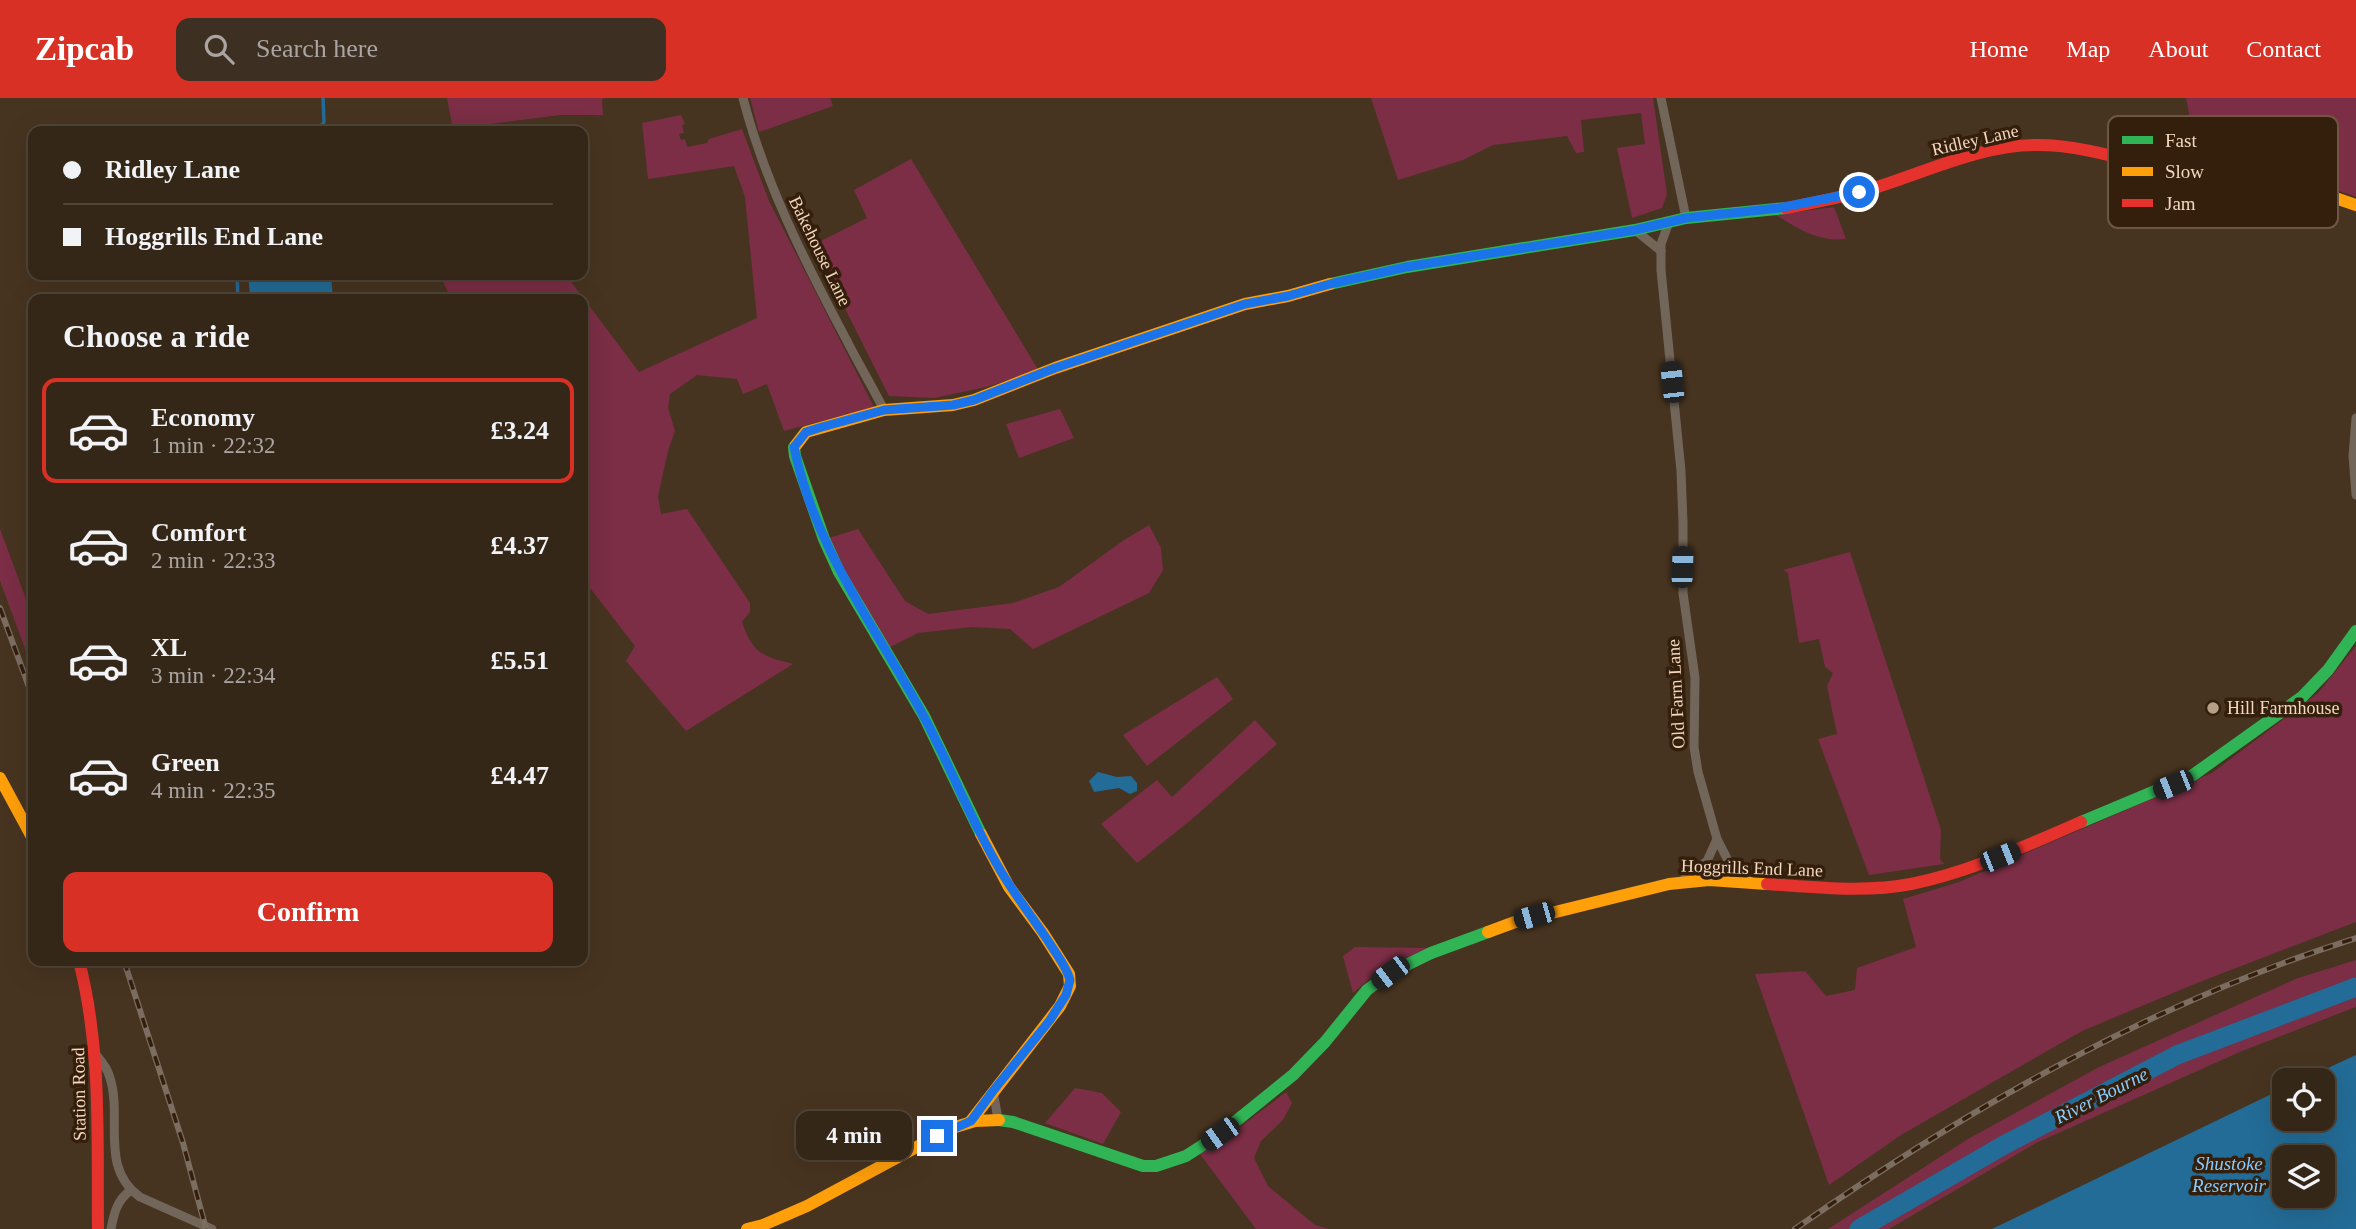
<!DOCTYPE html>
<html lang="en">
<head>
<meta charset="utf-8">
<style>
	:root { --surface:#352718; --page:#3d2f21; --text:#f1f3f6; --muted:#aaa5a2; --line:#4f4437; --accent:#d93025 }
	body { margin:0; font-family:Georgia,serif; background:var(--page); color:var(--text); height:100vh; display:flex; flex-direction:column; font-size:26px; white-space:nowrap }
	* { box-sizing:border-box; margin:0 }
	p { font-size:23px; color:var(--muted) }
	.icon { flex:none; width:38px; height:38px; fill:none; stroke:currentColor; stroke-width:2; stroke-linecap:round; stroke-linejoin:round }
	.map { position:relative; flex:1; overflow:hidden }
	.panel { position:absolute; left:28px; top:196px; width:560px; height:672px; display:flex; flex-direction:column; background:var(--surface); border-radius:14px; box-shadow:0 7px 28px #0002,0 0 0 2px var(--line) }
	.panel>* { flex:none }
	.hud { position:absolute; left:28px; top:28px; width:560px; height:154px; border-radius:14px; box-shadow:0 7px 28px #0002,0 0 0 2px var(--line); display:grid; align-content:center; height:154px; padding:0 35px; background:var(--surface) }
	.controls { position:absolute; left:2272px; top:970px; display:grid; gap:14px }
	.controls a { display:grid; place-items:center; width:63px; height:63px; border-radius:14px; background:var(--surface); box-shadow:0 7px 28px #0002,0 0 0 2px var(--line); font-size:35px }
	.end { position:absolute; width:32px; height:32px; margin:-16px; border:9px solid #1a73e8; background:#fff; box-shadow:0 0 0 4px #fff }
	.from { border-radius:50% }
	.bubble { position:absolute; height:49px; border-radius:14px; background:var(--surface); box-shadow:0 7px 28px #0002,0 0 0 2px var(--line); font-size:23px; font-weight:800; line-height:49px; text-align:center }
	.car { position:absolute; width:21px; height:42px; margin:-21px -10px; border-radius:9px; box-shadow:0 0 5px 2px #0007; background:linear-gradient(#222 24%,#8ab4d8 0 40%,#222 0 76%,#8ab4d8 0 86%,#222 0) }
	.hud b { display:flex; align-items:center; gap:24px; height:66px; font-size:26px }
	.hud b+b { border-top:2px solid var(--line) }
	.hud i { width:18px; height:18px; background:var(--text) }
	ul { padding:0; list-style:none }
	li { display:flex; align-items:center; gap:21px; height:105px; margin:0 14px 10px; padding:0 21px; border:4px solid transparent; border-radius:14px }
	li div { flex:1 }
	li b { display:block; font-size:26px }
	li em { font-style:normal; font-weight:800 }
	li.on { border-color:var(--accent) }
	li>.icon { width:63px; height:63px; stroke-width:1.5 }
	h2 { padding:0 35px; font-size:32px; line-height:84px }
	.primary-button { display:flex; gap:14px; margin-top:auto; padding:14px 35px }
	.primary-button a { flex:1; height:80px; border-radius:14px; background:var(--accent); color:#fff; font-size:28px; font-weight:800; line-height:80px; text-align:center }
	header { display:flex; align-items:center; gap:42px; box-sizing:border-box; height:98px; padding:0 35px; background:var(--accent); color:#fff }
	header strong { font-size:33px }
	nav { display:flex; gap:38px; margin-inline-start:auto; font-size:24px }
	.search { width:490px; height:63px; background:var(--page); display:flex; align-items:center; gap:18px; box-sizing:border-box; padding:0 24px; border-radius:14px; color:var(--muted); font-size:26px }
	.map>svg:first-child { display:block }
	.green { fill:#7b2e46 }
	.water { fill:#236c97; fill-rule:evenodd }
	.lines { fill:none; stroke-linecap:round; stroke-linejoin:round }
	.stream { stroke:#236c97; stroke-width:3.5 }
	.river { stroke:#236c97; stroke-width:19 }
	.street { stroke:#72655a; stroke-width:9 }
	.fast { stroke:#30b455; stroke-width:12 }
	.slow { stroke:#ff9f0a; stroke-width:12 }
	.jam { stroke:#e5322d; stroke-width:12 }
	.rail-casing { stroke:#7b6d60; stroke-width:6 }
	.rail { stroke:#341f0c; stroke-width:3.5; stroke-dasharray:10; stroke-linecap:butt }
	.route { stroke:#1a73e8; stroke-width:9 }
	.poi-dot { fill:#b79e87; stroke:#341f0c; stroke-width:2.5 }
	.labels { text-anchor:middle; stroke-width:7; stroke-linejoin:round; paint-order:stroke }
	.street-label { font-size:18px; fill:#f4d7bf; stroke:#341f0c }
	.poi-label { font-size:18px; fill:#f4d7bf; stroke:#341f0c; text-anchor:start }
	.water-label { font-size:19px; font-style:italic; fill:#87ccff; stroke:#341f0c }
	.key { fill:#341f0c; stroke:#6e5642; stroke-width:2 }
	.key-label { font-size:19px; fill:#f4d7bf }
</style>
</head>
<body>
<header>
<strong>Zipcab</strong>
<div class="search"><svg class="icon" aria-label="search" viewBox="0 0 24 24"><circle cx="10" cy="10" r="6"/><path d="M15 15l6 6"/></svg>Search here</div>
<nav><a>Home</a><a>Map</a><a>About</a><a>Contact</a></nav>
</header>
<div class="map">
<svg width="2356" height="1131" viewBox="0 0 2356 1131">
	<rect width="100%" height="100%" fill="#473420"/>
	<!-- green -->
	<g class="green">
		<polygon points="447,0 607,0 602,1 603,17 560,17 453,31"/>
		<polygon points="750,0 830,0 833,8 759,34"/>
		<polygon points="1371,0 1653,0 1667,96 1662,110 1632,120 1617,50 1645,46 1641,15 1581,22 1584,54 1576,55 1567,38 1493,47 1463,62 1398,82"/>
		<path d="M2186 0H2356V99C2306 80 2252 77 2200 72Z"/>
		<path d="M681 17 685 26 682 27 684 35 679 36 681 42 685 41 687 49 707 45 709 41 742 31 769 103 874 309 784 333 767 286 743 296 737 281 697 277 670 296 668 310 675 333 668 353 658 398 661 416 687 411 750 505V514L742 524C753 556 762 558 793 566L686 633 626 563 635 548 583 481V201H451L440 177H566L639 274 757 220 745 99 734 68 648 81 642 25Z"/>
		<polygon points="911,61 1039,273 986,289 934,300 889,298 813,147 867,120 854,92"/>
		<path d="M1834 109 1846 141C1818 144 1799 131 1776 117Z"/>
		<polygon points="1060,311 1074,340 1019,360 1006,326"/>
		<polygon points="1149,427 1161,450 1163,472 1149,495 1033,551 1010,531 972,529 918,535 890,549 852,486 829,440 858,431 905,503 928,516 1013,505 1059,489 1124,442"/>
		<polygon points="0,431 33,520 33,572 0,483"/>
		<polygon points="1850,454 1941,732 1940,761 1944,766 1869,777 1818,641 1837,636 1827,588 1833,575 1825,569 1819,541 1799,545 1788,475 1783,472"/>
		<polygon points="2356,548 2356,824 2197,885 2082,933 1901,1037 1829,1087 1755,876 1805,873 1826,898 1855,892 1857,870 1916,849 1903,801 1959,784 2212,675 2318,595"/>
		<polygon points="1217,579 1233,601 1147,668 1123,637"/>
		<polygon points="1255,622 1277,646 1191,722 1137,765 1101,726 1157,682 1172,699"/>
		<polygon points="1355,849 1428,850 1380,872 1353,895 1343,858"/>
		<polygon points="2356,862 2356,909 2242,953 2036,1045 1889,1131 1828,1131 1968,1041 2099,969 2298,880"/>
		<polygon points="1075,990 1102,995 1121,1014 1103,1046 1045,1025"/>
		<polygon points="1286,994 1292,1005 1283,1022 1261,1043 1254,1060 1268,1088 1315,1127 1329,1131 1256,1131 1200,1056 1219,1045"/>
	</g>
	<!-- water -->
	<g class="water">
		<polygon points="248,177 331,177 333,201 253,201 250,198"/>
		<polygon points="1098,674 1117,679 1131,678 1137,685 1137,693 1130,696 1119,690 1094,694 1089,683"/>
		<path d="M2356 957V1131H1992L2284 990V1020H2322V982H2302ZM2284 1059H2322V1097H2284Z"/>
	</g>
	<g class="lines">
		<!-- stream -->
		<g class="stream">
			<polyline points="317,33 324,24 323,0"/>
			<polyline points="237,177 238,201"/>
		</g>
		<!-- river -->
		<polyline class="river" points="1859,1131 2004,1047 2177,957 2356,889"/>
		<!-- street -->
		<g class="street">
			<path d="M743 0C765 85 805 164 846 241 858 265 872 288 884 312"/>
			<polyline points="1661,0 1686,120"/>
			<polyline points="1669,124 1661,146 1661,172 1681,373 1683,425 1683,495 1695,580 1694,649 1698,674 1717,741 1733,772 1742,784"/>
			<polyline points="1635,132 1661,153"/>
			<polyline points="2356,320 2353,358 2356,397"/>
			<polyline points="1682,783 1707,763 1717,741"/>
			<path d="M97 958C102 964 107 970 109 977 124 1018 98 1069 140 1099L212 1131"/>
			<polyline points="993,993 998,1021"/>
			<path d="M111 1131C114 1115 117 1102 131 1092"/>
		</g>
		<!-- fast -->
		<g class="fast">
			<polyline points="1330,186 1407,169 1635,132 1686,120 1786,110"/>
			<polyline points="796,347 794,349 795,358 824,441 839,474 924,618 981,736"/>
			<polyline points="2081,724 2193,677 2302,599 2328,572 2356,533"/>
			<polyline points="999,1022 1013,1024 1143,1068 1156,1068 1186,1058 1220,1036 1293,977 1325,944 1367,892 1390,875 1431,855 1488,834"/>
		</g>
		<!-- slow -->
		<g class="slow">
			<polyline points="2164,71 2210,81 2318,94 2356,107"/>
			<polyline points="796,347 806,334 884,312 953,307 974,302 1055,270 1245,206 1288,198 1330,186"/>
			<polyline points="0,680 33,741"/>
			<polyline points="1488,834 1515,824 1669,786 1709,782 1767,786"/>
			<polyline points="971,1023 1060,908 1070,888 1069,876 1043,835 1009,789 981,736"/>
			<polyline points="747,1131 763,1127 807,1108 952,1030 975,1023 999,1022"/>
		</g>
		<!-- jam -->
		<g class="jam">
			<path d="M1786 110C1816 104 1845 99 1874 90 1926 74 1983 46 2038 47 2080 47 2123 61 2164 71"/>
			<path d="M1767 786C1813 789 1864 795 1911 786 1970 774 2025 748 2081 724"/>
			<path d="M79 863C102 952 97 1040 98 1131"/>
		</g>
		<!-- rail casing -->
		<g class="rail-casing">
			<g id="rail">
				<polyline points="0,510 33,600"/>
				<polyline points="124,863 183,1045 206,1131"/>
				<path d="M1795 1131C1968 1010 2154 904 2356 840"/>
			</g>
		</g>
		<!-- rail -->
		<use href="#rail" class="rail"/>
	</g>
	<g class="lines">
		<!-- route -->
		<path class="route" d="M937 1038 971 1023 993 993 1050 922 1066 897 1070 882C1067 870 1059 860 1052 849 1035 822 1015 798 999 770 970 721 950 667 923 617 875 528 815 451 794 349L806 334 822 329 884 312 953 307 974 302 1055 270 1245 206 1288 198 1330 186 1406 169 1635 132 1686 120 1779 110 1859 94"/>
	</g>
	<!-- markers -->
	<circle class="poi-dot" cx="2213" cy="610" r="7"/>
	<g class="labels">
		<!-- street labels -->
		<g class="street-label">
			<text transform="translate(1975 42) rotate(-13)" y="6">Ridley Lane</text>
			<text transform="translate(820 153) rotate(64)" y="6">Bakehouse Lane</text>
			<text transform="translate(1676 596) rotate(-93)" y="6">Old Farm Lane</text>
			<text transform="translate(1752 770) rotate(2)" y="6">Hoggrills End Lane</text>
			<text transform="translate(79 996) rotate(-91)" y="6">Station Road</text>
		</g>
		<!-- poi labels -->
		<g class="poi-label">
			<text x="2227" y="616">Hill Farmhouse</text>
		</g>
		<!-- water labels -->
		<g class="water-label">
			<text transform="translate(2101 997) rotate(-27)" y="7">River Bourne</text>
			<text x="2229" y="1072">Shustoke<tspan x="2229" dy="22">Reservoir</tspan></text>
		</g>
	</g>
	<!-- legend -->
	<rect x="2108" y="18" width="230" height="112" rx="10" class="key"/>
	<rect x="2122" y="38" width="31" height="8" fill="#30b455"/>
	<rect x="2122" y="69" width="31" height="9" fill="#ff9f0a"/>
	<rect x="2122" y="101" width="31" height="8" fill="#e5322d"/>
	<g class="key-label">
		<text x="2165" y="49">Fast</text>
		<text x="2165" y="80">Slow</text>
		<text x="2165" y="112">Jam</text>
	</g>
</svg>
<div class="controls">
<a><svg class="icon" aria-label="locate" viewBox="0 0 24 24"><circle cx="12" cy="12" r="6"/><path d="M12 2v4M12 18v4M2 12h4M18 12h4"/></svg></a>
<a><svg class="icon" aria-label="layers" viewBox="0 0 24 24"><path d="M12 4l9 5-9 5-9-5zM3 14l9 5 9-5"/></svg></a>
</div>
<i class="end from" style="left:1859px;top:94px"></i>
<i class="end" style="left:937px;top:1038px"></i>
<div class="bubble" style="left:796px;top:1013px;width:116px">4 min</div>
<i class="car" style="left:1672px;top:284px;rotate:354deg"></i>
<i class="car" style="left:1682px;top:469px;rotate:2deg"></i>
<i class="car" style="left:2173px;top:687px;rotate:248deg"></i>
<i class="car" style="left:2000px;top:759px;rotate:68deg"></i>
<i class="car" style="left:1534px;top:818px;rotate:254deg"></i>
<i class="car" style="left:1390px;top:875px;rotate:233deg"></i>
<i class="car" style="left:1220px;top:1036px;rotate:235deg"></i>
<div class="hud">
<b><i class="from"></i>Ridley Lane</b>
<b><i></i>Hoggrills End Lane</b>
</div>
<section class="panel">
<h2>Choose a ride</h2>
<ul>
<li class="on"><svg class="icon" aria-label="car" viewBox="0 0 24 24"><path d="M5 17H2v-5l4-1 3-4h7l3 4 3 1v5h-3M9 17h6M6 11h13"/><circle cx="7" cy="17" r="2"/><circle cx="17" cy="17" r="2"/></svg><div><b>Economy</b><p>1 min · 22:32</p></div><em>£3.24</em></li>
<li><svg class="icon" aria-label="car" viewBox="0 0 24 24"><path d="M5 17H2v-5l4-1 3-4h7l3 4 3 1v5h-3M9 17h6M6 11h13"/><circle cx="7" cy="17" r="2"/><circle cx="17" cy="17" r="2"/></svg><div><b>Comfort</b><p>2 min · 22:33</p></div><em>£4.37</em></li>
<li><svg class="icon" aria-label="car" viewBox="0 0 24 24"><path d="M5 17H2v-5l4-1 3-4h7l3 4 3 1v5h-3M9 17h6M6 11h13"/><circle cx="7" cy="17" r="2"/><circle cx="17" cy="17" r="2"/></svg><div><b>XL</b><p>3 min · 22:34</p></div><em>£5.51</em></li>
<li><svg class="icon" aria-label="car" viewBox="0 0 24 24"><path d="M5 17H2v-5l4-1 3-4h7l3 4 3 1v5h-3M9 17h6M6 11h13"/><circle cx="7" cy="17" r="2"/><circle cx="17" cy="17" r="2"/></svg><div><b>Green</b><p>4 min · 22:35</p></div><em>£4.47</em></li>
</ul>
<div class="primary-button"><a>Confirm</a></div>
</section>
</div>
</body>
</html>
